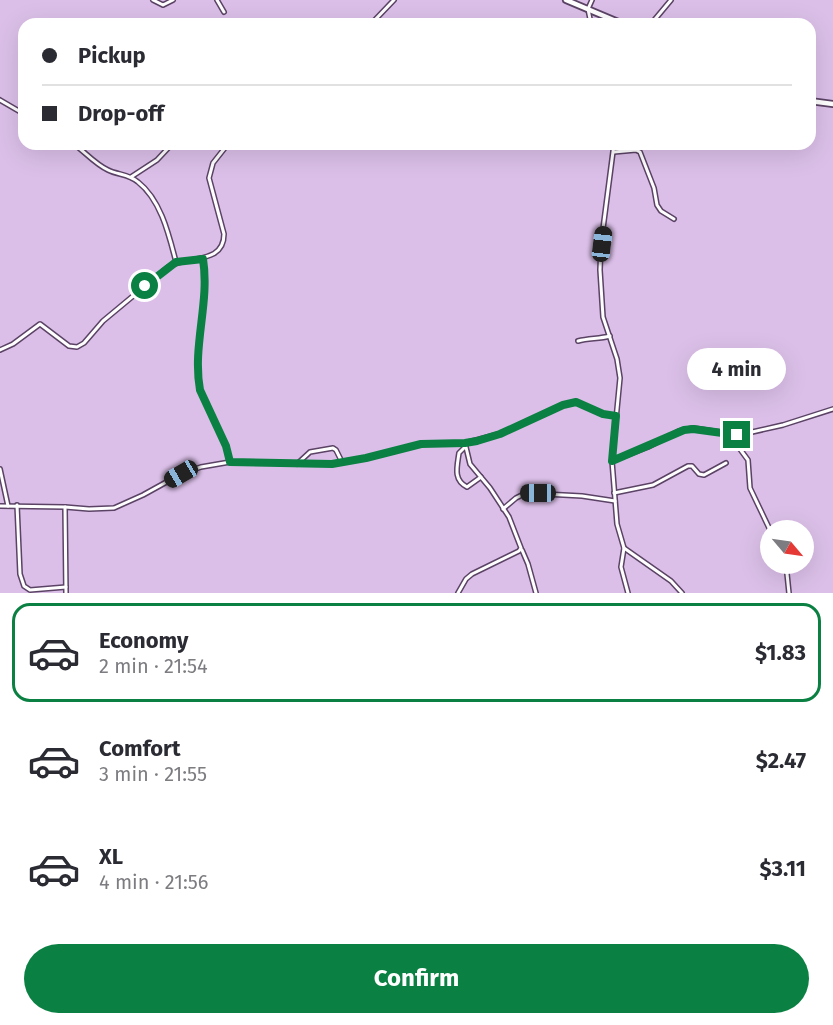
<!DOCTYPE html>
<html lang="en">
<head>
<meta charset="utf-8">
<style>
	:root { --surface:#fff; --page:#f7f7f7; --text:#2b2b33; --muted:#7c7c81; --line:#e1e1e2; --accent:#0b8043 }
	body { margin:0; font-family:"Fira Sans",sans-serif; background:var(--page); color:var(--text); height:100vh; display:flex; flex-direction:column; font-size:22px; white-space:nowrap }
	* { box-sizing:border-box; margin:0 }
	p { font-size:20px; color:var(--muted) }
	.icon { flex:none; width:33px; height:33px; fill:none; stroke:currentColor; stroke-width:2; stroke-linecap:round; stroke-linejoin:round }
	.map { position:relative; height:593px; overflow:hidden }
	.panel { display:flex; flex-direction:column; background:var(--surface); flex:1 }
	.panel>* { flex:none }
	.hud { position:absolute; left:18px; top:18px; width:798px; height:132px; border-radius:18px; box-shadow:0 6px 24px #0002; display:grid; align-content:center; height:132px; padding:0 24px; background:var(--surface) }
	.needle { width:39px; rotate:119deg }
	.controls { position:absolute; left:760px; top:520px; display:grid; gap:12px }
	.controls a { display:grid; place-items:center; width:54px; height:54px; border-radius:50%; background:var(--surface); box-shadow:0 6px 24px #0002; font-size:30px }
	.end { position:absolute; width:27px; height:27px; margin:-14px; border:8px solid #0b8043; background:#fff; box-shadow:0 0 0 3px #fff }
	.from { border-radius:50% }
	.bubble { position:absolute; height:42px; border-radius:21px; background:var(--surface); box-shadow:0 6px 24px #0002; font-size:20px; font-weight:700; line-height:42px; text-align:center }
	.car { position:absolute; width:18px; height:36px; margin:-18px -9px; border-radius:8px; box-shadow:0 0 4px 2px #0007; background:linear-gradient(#222 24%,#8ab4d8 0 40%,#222 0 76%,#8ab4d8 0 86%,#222 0) }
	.hud b { display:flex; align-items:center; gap:21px; height:57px; font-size:22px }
	.hud b+b { border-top:2px solid var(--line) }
	.hud i { width:15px; height:15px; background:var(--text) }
	ul { padding:10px 0 0; list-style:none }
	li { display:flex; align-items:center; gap:18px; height:99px; margin:0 12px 9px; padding:0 12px; border:3px solid transparent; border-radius:18px }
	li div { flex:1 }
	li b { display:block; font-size:22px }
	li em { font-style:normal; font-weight:700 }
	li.selected { border-color:var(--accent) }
	li>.icon { width:54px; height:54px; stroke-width:1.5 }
	.cta { display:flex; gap:12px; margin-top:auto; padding:12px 24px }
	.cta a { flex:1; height:69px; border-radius:36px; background:var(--accent); color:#fff; font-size:24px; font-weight:700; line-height:69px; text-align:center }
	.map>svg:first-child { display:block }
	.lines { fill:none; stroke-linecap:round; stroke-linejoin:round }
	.street-casing { stroke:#5b4365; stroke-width:6 }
	.secondary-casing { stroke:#5b4365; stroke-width:8 }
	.street { stroke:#fff; stroke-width:3 }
	.secondary { stroke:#fff; stroke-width:4.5 }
	.route { stroke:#0b8043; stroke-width:8 }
</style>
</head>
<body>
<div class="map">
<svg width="833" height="593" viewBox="0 0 833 593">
	<rect width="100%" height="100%" fill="#dbbfe8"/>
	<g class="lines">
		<!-- street casing -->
		<g class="street-casing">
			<g id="street">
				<polyline points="153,0 163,5 173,0"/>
				<polyline points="217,0 224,12"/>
				<polyline points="371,24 394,0"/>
				<polyline points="591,24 588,9 592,0"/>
				<polyline points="651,24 671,0"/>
				<polyline points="0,100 24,114"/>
				<path d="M74 144C85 152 95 164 108 170 118 175 129 174 138 182 161 200 169 235 176 262"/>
				<polyline points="614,144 601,244 600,270 603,317 617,359 620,378 612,461 617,524 624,548 671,581 682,593"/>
				<polyline points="614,152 636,150 640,152 654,188 657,205 661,211 674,219"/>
				<polyline points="131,177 157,160 172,144"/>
				<path d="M203 259C210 303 192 346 200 390L226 446 230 462"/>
				<path d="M578 341C589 338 599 339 610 336"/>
				<path d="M0 350 13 344 40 324 69 346 77 347 84 343 103 321 168 267C187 255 224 265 224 234L209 178 213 163 228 144"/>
				<polyline points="729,434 748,460 750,488 771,532"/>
				<path d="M465 447 459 453C457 467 453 480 467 487L481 477"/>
				<polyline points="612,461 648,447 679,431 693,428 739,435 783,425 833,409"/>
				<polyline points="297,464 310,452 333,448 336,450 342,462"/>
				<polyline points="0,469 8,506"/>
				<polyline points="614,493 653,485 688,466 692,466 699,474 704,475 726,463"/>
				<polyline points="17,505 20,574 24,586 30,590 66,587"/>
				<polyline points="0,506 65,507 89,509 114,508 143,495 181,474 201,467 230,462 332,464 366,458 421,444 465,443 499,434 563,405 576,402 603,414 616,416"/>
				<polyline points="65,507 66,593"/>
				<polyline points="503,509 516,498 526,493 582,496 615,501"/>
				<polyline points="624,548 621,567 628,593"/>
				<polyline points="522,550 528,564 536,593"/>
				<polyline points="786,564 789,593"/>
				<polyline points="458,593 466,579 472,574 519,551 521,548 509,517 490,488 470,464 465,443"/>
			</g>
		</g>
		<!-- secondary casing -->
		<g class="secondary-casing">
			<g id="secondary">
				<polyline points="566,0 623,24"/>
				<polyline points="810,101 833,104"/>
			</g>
		</g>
		<!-- street -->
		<use href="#street" class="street"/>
		<!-- secondary -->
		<use href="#secondary" class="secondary"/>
	</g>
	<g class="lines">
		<!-- route -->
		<path class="route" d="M145 286 176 262 203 259C210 303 192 346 200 390L226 446 230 462 332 464 366 458 421 444 465 443 477 441 500 434 563 405 576 402 603 414 616 416 612 461 684 430 693 429 737 435"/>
	</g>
</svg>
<div class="controls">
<a><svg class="needle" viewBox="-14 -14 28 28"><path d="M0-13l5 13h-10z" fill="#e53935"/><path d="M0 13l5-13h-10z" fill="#7c7c81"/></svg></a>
</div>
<i class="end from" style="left:145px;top:286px"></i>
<i class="end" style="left:737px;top:435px"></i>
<div class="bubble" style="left:687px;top:348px;width:99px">4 min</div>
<i class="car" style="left:602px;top:244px;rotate:7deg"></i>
<i class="car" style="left:181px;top:474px;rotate:240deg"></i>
<i class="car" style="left:538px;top:493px;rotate:270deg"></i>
<div class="hud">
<b><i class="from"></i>Pickup</b>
<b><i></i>Drop-off</b>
</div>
</div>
<section class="panel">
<ul>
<li class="selected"><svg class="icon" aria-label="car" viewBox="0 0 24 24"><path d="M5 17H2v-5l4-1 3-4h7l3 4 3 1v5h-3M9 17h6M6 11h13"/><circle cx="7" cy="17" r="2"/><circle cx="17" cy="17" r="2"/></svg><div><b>Economy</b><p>2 min · 21:54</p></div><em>$1.83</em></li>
<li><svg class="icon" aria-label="car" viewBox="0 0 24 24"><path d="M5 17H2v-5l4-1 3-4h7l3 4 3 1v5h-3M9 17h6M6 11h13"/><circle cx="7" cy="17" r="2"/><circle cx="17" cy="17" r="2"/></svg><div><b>Comfort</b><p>3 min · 21:55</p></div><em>$2.47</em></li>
<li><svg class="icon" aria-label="car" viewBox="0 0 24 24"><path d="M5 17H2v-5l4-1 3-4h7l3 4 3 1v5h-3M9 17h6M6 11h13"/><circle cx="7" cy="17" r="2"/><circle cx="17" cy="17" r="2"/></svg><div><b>XL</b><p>4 min · 21:56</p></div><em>$3.11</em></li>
</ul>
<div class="cta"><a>Confirm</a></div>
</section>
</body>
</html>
